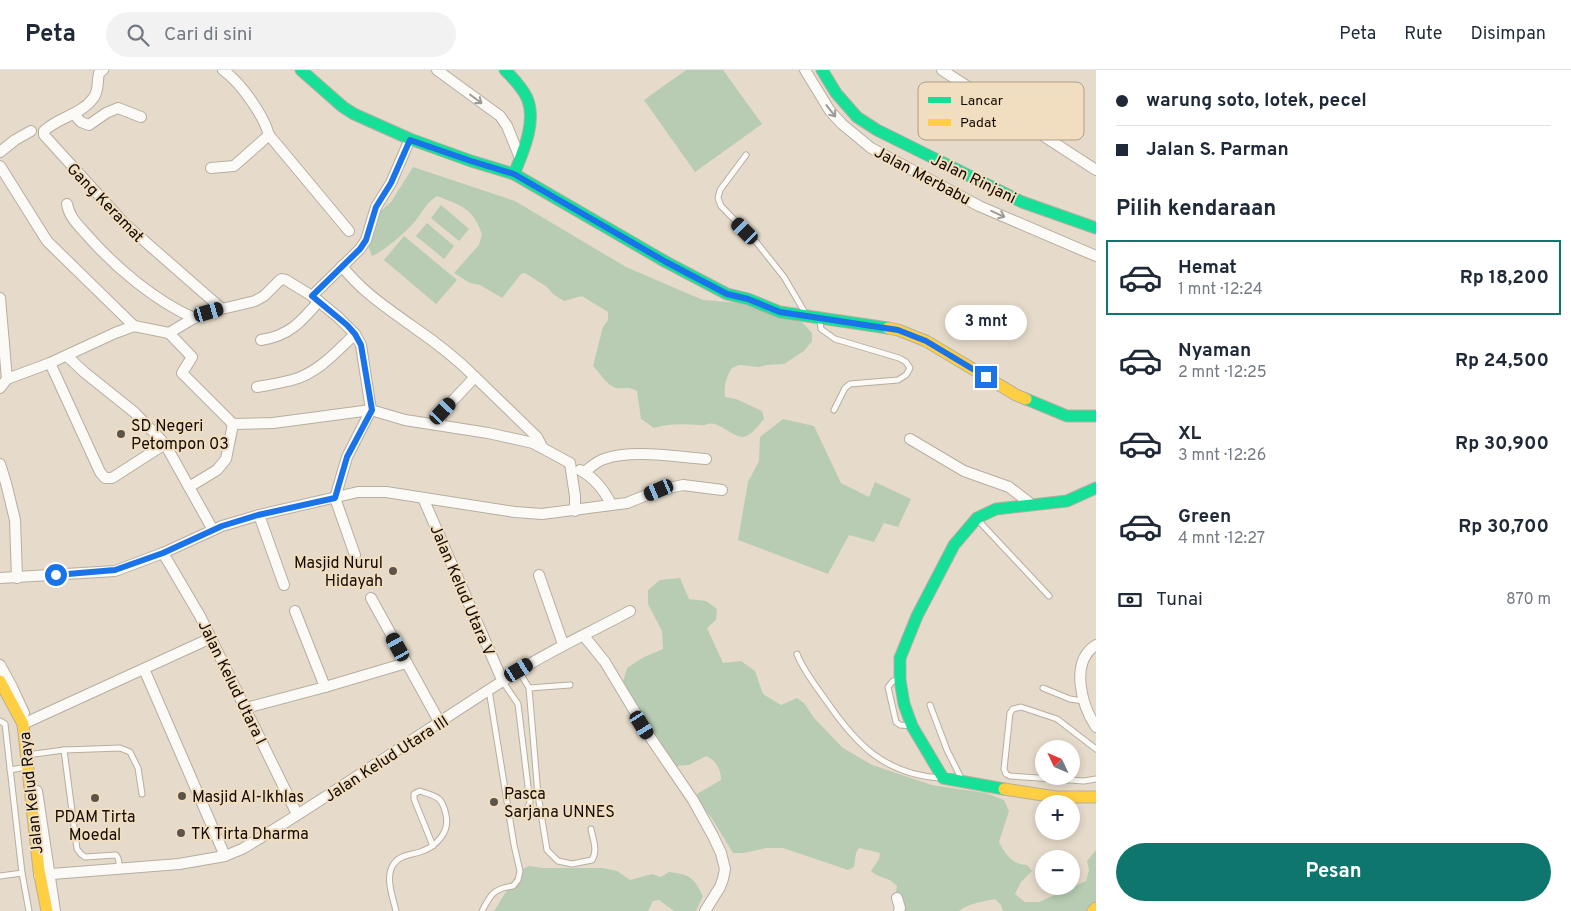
<!DOCTYPE html>
<html lang="id">
<head>
<meta charset="utf-8">
<style>
	:root { --surface:#fff; --page:#f2f2f3; --text:#1f2937; --muted:#747a83; --line:#e0e1e3; --accent:#0f766e }
	body { margin:0; font-family:Overpass,sans-serif; background:var(--page); color:var(--text); height:100vh; display:flex; flex-direction:column; font-size:19px; white-space:nowrap }
	* { box-sizing:border-box; margin:0 }
	p { font-size:16px; color:var(--muted) }
	.icon { flex:none; width:28px; height:28px; fill:none; stroke:currentColor; stroke-width:2; stroke-linecap:round; stroke-linejoin:round }
	.map { position:relative; flex:1; overflow:hidden }
	.drawer { display:flex; flex-direction:column; background:var(--surface); width:475px }
	.drawer>* { flex:none }
	.hud { display:grid; align-content:center; height:110px; padding:0 20px; background:var(--surface) }
	.needle { width:32px; rotate:314deg }
	.buttons { position:absolute; left:1035px; top:670px; display:grid; gap:10px }
	.buttons a { display:grid; place-items:center; width:45px; height:45px; border-radius:50%; background:var(--surface); box-shadow:0 2px 8px #0003; font-size:25px }
	.end { position:absolute; width:22px; height:22px; margin:-11px; border:6px solid #1a73e8; background:#fff; box-shadow:0 0 0 2px #fff }
	.from { border-radius:50% }
	.bubble { position:absolute; height:35px; border-radius:18px; background:var(--surface); box-shadow:0 2px 8px #0003; font-size:16px; font-weight:700; line-height:35px; text-align:center }
	.car { position:absolute; width:15px; height:30px; margin:-15px -8px; border-radius:6px; box-shadow:0 0 4px 1px #0007; background:linear-gradient(#222 24%,#8ab4d8 0 40%,#222 0 76%,#8ab4d8 0 86%,#222 0) }
	.hud b { display:flex; align-items:center; gap:18px; height:48px; font-size:19px }
	.hud b+b { border-top:1px solid var(--line) }
	.hud i { width:12px; height:12px; background:var(--text) }
	ul { padding:0; list-style:none }
	li { display:flex; align-items:center; gap:15px; height:75px; margin:0 10px 8px; padding:0 10px; border:2px solid transparent; border-radius:0px }
	li div { flex:1 }
	li b { display:block; font-size:19px }
	li em { font-style:normal; font-weight:700 }
	li.active { border-color:var(--accent) }
	li>.icon { width:45px; height:45px; stroke-width:1.5 }
	h2 { padding:0 20px; font-size:22px; line-height:60px }
	.pay { display:flex; align-items:center; gap:12px; height:55px; padding:0 20px; font-size:19px }
	.pay p { margin-inline-start:auto }
	.action { display:flex; gap:10px; margin-top:auto; padding:10px 20px }
	.action a { flex:1; height:58px; border-radius:30px; background:var(--accent); color:#fff; font-size:20px; font-weight:700; line-height:58px; text-align:center }
	header { display:flex; align-items:center; gap:30px; box-sizing:border-box; height:70px; padding:0 25px; background:var(--surface); border-bottom:1px solid var(--line) }
	header strong { font-size:24px }
	nav { display:flex; gap:28px; margin-inline-start:auto; font-size:18px }
	.search { width:350px; height:45px; background:var(--page); display:flex; align-items:center; gap:12px; box-sizing:border-box; padding:0 18px; border-radius:28px; color:var(--muted); font-size:19px }
	main { display:flex; flex:1; min-height:0 }
	.map>svg:first-child { display:block }
	.green { fill:#b8ccb4 }
	.lines { fill:none; stroke-linecap:round; stroke-linejoin:round }
	.lane-casing { stroke:#b7aea1; stroke-width:7 }
	.street-casing { stroke:#b7aea1; stroke-width:12 }
	.fast-casing { stroke:#b7aea1; stroke-width:13 }
	.slow-casing { stroke:#b7aea1; stroke-width:13 }
	.lane { stroke:#fbfaf7; stroke-width:5 }
	.street { stroke:#fbfaf7; stroke-width:10 }
	.fast { stroke:#16e098; stroke-width:11 }
	.slow { stroke:#ffcf43; stroke-width:11 }
	.oneway { stroke:#9e9a95 }
	.route { stroke:#1a73e8; stroke-width:6 }
	.poi-dot { fill:#5c5449; stroke:#f1ddbf; stroke-width:2 }
	.labels { text-anchor:middle; stroke-width:4; stroke-linejoin:round; paint-order:stroke }
	.street-label { font-size:16px; fill:#120b03; stroke:#f1ddbf }
	.poi-label { font-size:16px; fill:#120b03; stroke:#f1ddbf; text-anchor:start }
	.key { fill:#f1ddbf; stroke:#ae9e87; stroke-width:1 }
	.key-label { font-size:14px; fill:#120b03 }
</style>
</head>
<body>
<header>
<strong>Peta</strong>
<div class="search"><svg class="icon" aria-label="search" viewBox="0 0 24 24"><circle cx="10" cy="10" r="6"/><path d="M15 15l6 6"/></svg>Cari di sini</div>
<nav><a>Peta</a><a>Rute</a><a>Disimpan</a></nav>
</header>
<main>
<div class="map">
<svg width="1096" height="841" viewBox="0 0 1096 841">
	<rect width="100%" height="100%" fill="#e6dbca"/>
	<!-- green -->
	<g class="green">
		<polygon points="686,0 723,0 762,54 695,102 644,30"/>
		<path d="M413 97 515 131 626 197 703 230 740 233 802 252 812 263V271L804 281 784 294 767 295 759 297 739 295 732 298C726 307 724 315 725 327L736 329 762 341 764 349C759 355 751 366 743 367 735 367 724 357 715 354 710 352 706 356 700 355 684 354 670 353 654 358L641 349 637 321C627 316 626 319 617 318 608 317 599 302 593 296L603 257 608 250V242L582 226 564 231 553 224 547 217 525 203 521 204 502 228 480 215 470 213 454 203 479 175 482 164C472 137 462 136 437 126 427 132 423 141 416 150 410 159 383 182 372 186L368 176 376 145 391 132Z"/>
		<polygon points="441,135 469,159 459,171 431,148"/>
		<polygon points="427,153 454,176 444,189 416,166"/>
		<polygon points="404,166 457,210 436,234 384,190"/>
		<polygon points="783,349 814,356 841,413 869,427 875,412 911,429 898,457 884,453 874,472 849,465 828,504 738,470 748,412 759,391 760,367"/>
		<path d="M680 508 689 529 706 531 717 539 716 550 707 558 723 593 741 591 755 601 763 624 781 635 797 628 804 633 814 648 843 678 872 695 932 715 986 723 1004 730 1009 741 999 772C1005 784 1013 795 1027 795L1032 801 1021 812 1015 824 1025 832H1039L1086 811 1089 800 1087 791 1096 780V835L1091 841H1003L1001 835 995 829C982 832 969 833 959 841H900L896 821 897 816C886 805 881 810 871 801L879 789 880 783 859 778 856 783 854 797 848 800 783 778H766L744 783H733L711 747 701 736 697 724 721 710C721 700 716 690 706 686L689 695 676 696 623 612 627 598 644 587 663 579 662 561 648 534V520L660 510Z"/>
		<path d="M529 796 544 798H603L617 801 630 810 652 804 661 807 669 802C690 805 693 806 703 826L696 841H674L659 830 653 831 648 841H494L519 801Z"/>
	</g>
	<g class="lines">
		<!-- lane casing -->
		<g class="lane-casing">
			<g id="lane">
				<polyline points="746,85 720,120 718,128 721,136 757,173 784,207 804,241"/>
				<polyline points="820,252 821,259 835,269 899,288 906,292 910,298 906,305 898,310 850,314 845,318 834,340"/>
				<polyline points="977,449 1049,526"/>
				<path d="M797 584C803 600 815 615 825 629 855 673 883 704 940 708"/>
				<path d="M519 601 529 618 538 725 547 780 558 791 572 794 592 790C598 781 593 769 591 759"/>
				<polyline points="898,610 893,611 888,617 896,652 900,655 911,656"/>
				<path d="M503 612 518 634 530 733C526 743 519 743 509 744"/>
				<polyline points="529,618 570,615"/>
				<polyline points="1043,618 1070,629 1083,631"/>
				<polyline points="930,635 947,680 962,710"/>
				<polyline points="0,651 5,654 22,803 29,841"/>
				<polyline points="1096,679 1057,649 1021,637 1013,639 1010,643 1004,699 1006,704 1010,706 1084,711 1096,709"/>
				<polyline points="64,680 120,678 130,682 138,698 142,724"/>
				<path d="M27 685 64 680 77 779 81 784 85 787 116 785C120 789 119 794 119 799"/>
				<polyline points="10,700 27,697"/>
				<polyline points="0,806 22,803"/>
				<path d="M396 841C393 828 385 808 393 795 399 785 410 785 420 782 436 777 450 762 446 745 442 726 437 727 420 721L414 724V729L433 776"/>
				<path d="M482 841C491 824 493 819 513 816L518 810 520 801 514 775 489 620"/>
			</g>
		</g>
		<!-- street casing -->
		<g class="street-casing">
			<g id="street">
				<path d="M103 0 99 3C97 11 99 20 94 27 82 45 58 47 44 61V65L125 154 221 238"/>
				<path d="M223 0C241 13 263 44 269 65"/>
				<polyline points="437,0 500,46 507,56 520,88"/>
				<polyline points="805,0 830,41 842,54 871,78 979,136 1096,186"/>
				<polyline points="942,0 1096,100"/>
				<polyline points="74,44 81,52 89,55 106,43 118,38 141,47"/>
				<polyline points="0,82 15,70 31,61"/>
				<polyline points="0,96 47,171 134,256"/>
				<polyline points="211,98 234,96 269,65 349,161"/>
				<path d="M67 134C69 147 79 156 87 165 115 197 155 231 194 248"/>
				<path d="M342 196C361 221 387 238 412 256 434 271 456 288 475 307L443 341 438 355"/>
				<polyline points="312,226 360,179 366,170 376,137 391,113 410,69"/>
				<polyline points="0,228 7,309 0,318"/>
				<polyline points="169,263 192,287 182,303 233,354"/>
				<path d="M261 270C289 266 301 252 319 231"/>
				<polyline points="67,286 84,302 134,342 165,374 213,460"/>
				<polyline points="50,293 100,402 105,408 112,408 165,374"/>
				<polyline points="475,307 537,367 542,377"/>
				<polyline points="7,309 50,293 115,263 134,256 169,263 194,248 209,242 255,231 264,226 280,210 282,209 286,210 312,226 338,247 355,264 361,275 371,340 347,387 335,428"/>
				<path d="M257 317C269 315 281 313 292 310 318 303 336 282 355 264"/>
				<polyline points="910,369 964,401 1009,417 1031,434"/>
				<polyline points="0,394 6,413 15,450 17,508"/>
				<path d="M580 400C595 408 604 420 611 434"/>
				<path d="M584 402C590 398 597 391 604 389 633 379 676 387 706 389"/>
				<polyline points="189,417 217,400 226,389 233,354 273,353 371,340 405,350 488,363 533,373 570,393 575,426 575,441"/>
				<polyline points="335,428 355,485"/>
				<polyline points="423,428 503,612"/>
				<polyline points="259,445 284,515"/>
				<polyline points="163,483 200,546 297,744"/>
				<polyline points="539,505 563,574"/>
				<polyline points="0,508 115,501 163,483 222,456 259,445 358,422 386,422 515,442 542,444 627,433 659,420 683,415 722,420"/>
				<polyline points="371,528 440,653"/>
				<polyline points="295,541 325,617"/>
				<polyline points="584,566 605,592 650,667 693,730 713,766 721,783 725,799 723,809 720,817 705,841"/>
				<path d="M1096 575C1069 592 1082 636 1096 657"/>
				<polyline points="0,595 12,617 24,643"/>
				<polyline points="144,599 225,786"/>
				<polyline points="246,638 325,617 406,593"/>
				<polyline points="23,654 211,568"/>
				<polyline points="37,721 55,841"/>
				<path d="M39 805 179 794 225 786 242 779C336 723 426 659 520 600 555 578 593 561 630 541"/>
				<polyline points="897,828 900,838 899,841"/>
			</g>
		</g>
		<!-- fast casing -->
		<g class="fast-casing">
			<g id="fast">
				<polyline points="301,0 343,37 354,44 410,69 471,91 514,104 666,192 727,224 748,229 780,242 888,258"/>
				<path d="M505 0C513 8 522 17 527 28 537 52 523 82 514 104"/>
				<polyline points="822,0 836,23 857,47 877,60 1022,132 1096,158"/>
				<polyline points="1026,329 1067,346 1096,346"/>
				<polyline points="1004,719 943,708 912,656 904,634 900,610 900,588 917,546 954,475 977,448 996,439 1067,431 1096,418"/>
			</g>
		</g>
		<!-- slow casing -->
		<g class="slow-casing">
			<g id="slow">
				<polyline points="888,258 898,260 926,271 1016,325 1026,329"/>
				<polyline points="0,611 23,654 39,800 47,841"/>
				<polyline points="1004,719 1056,727 1096,727"/>
				<polyline points="1093,841 1096,838"/>
			</g>
		</g>
		<!-- lane -->
		<use href="#lane" class="lane"/>
		<!-- street -->
		<use href="#street" class="street"/>
		<!-- fast -->
		<use href="#fast" class="fast"/>
		<!-- slow -->
		<use href="#slow" class="slow"/>
	</g>
	<!-- one-way arrows -->
	<defs><path id="oneway-shaft" d="M-6 0H5M1.5-3L5.5 0L1.5 3" fill="none" stroke-width="1.6" stroke-linecap="round" stroke-linejoin="round" transform="scale(1.25)"/></defs>
	<g class="oneway">
		<use href="#oneway-shaft" transform="translate(476 29) rotate(37)"/>
		<use href="#oneway-shaft" transform="translate(831 41) rotate(52)"/>
		<use href="#oneway-shaft" transform="translate(998 144) rotate(24)"/>
	</g>
	<g class="lines">
		<!-- route -->
		<polyline class="route" points="56,505 115,500 163,483 222,456 258,445 335,428 347,387 372,340 361,275 355,264 347,255 312,226 360,179 366,170 376,137 391,113 410,70 471,91 514,104 666,192 727,224 748,229 780,242 898,260 926,271 986,307"/>
	</g>
	<!-- markers -->
	<g class="poi-dot">
		<circle cx="121" cy="364" r="5"/>
		<circle cx="393" cy="501" r="5"/>
		<circle cx="182" cy="726" r="5"/>
		<circle cx="95" cy="728" r="5"/>
		<circle cx="494" cy="732" r="5"/>
		<circle cx="181" cy="763" r="5"/>
	</g>
	<g class="labels">
		<!-- street labels -->
		<g class="street-label">
			<text transform="translate(923 105) rotate(28)" y="6">Jalan Merbabu</text>
			<text transform="translate(974 108) rotate(26)" y="6">Jalan Rinjani</text>
			<text transform="translate(106 132) rotate(46)" y="6">Gang Keramat</text>
			<text transform="translate(463 520) rotate(67)" y="6">Jalan Kelud Utara V</text>
			<text transform="translate(233 612) rotate(64)" y="6">Jalan Kelud Utara I</text>
			<text transform="translate(386 688) rotate(-33)" y="6">Jalan Kelud Utara III</text>
			<text transform="translate(30 723) rotate(-96)" y="6">Jalan Kelud Raya</text>
		</g>
		<!-- poi labels -->
		<g class="poi-label">
			<text x="131" y="361">SD Negeri<tspan x="131" dy="18">Petompon 03</tspan></text>
			<text x="383" y="498" text-anchor="end">Masjid Nurul<tspan x="383" dy="18">Hidayah</tspan></text>
			<text x="504" y="729">Pasca<tspan x="504" dy="18">Sarjana UNNES</tspan></text>
			<text x="192" y="732">Masjid Al-Ikhlas</text>
			<text x="95" y="752" text-anchor="middle">PDAM Tirta<tspan x="95" dy="18">Moedal</tspan></text>
			<text x="191" y="769">TK Tirta Dharma</text>
		</g>
	</g>
	<!-- legend -->
	<rect x="918" y="12" width="166" height="58" rx="8" class="key"/>
	<rect x="928" y="27" width="23" height="6" fill="#16e098"/>
	<rect x="928" y="49" width="23" height="7" fill="#ffcf43"/>
	<g class="key-label">
		<text x="960" y="35">Lancar</text>
		<text x="960" y="57">Padat</text>
	</g>
</svg>
<div class="buttons">
<a><svg class="needle" viewBox="-14 -14 28 28"><path d="M0-13l5 13h-10z" fill="#e53935"/><path d="M0 13l5-13h-10z" fill="#747a83"/></svg></a>
<a>+</a>
<a>−</a>
</div>
<i class="end from" style="left:56px;top:505px"></i>
<i class="end" style="left:986px;top:307px"></i>
<div class="bubble" style="left:945px;top:235px;width:82px">3 mnt</div>
<i class="car" style="left:745px;top:161px;rotate:315deg"></i>
<i class="car" style="left:209px;top:242px;rotate:74deg"></i>
<i class="car" style="left:443px;top:341px;rotate:43deg"></i>
<i class="car" style="left:659px;top:420px;rotate:247deg"></i>
<i class="car" style="left:398px;top:577px;rotate:331deg"></i>
<i class="car" style="left:519px;top:600px;rotate:59deg"></i>
<i class="car" style="left:642px;top:655px;rotate:148deg"></i>
</div>
<section class="drawer">
<div class="hud">
<b><i class="from"></i>warung soto, lotek, pecel</b>
<b><i></i>Jalan S. Parman</b>
</div>
<h2>Pilih kendaraan</h2>
<ul>
<li class="active"><svg class="icon" aria-label="car" viewBox="0 0 24 24"><path d="M5 17H2v-5l4-1 3-4h7l3 4 3 1v5h-3M9 17h6M6 11h13"/><circle cx="7" cy="17" r="2"/><circle cx="17" cy="17" r="2"/></svg><div><b>Hemat</b><p>1 mnt · 12:24</p></div><em>Rp 18,200</em></li>
<li><svg class="icon" aria-label="car" viewBox="0 0 24 24"><path d="M5 17H2v-5l4-1 3-4h7l3 4 3 1v5h-3M9 17h6M6 11h13"/><circle cx="7" cy="17" r="2"/><circle cx="17" cy="17" r="2"/></svg><div><b>Nyaman</b><p>2 mnt · 12:25</p></div><em>Rp 24,500</em></li>
<li><svg class="icon" aria-label="car" viewBox="0 0 24 24"><path d="M5 17H2v-5l4-1 3-4h7l3 4 3 1v5h-3M9 17h6M6 11h13"/><circle cx="7" cy="17" r="2"/><circle cx="17" cy="17" r="2"/></svg><div><b>XL</b><p>3 mnt · 12:26</p></div><em>Rp 30,900</em></li>
<li><svg class="icon" aria-label="car" viewBox="0 0 24 24"><path d="M5 17H2v-5l4-1 3-4h7l3 4 3 1v5h-3M9 17h6M6 11h13"/><circle cx="7" cy="17" r="2"/><circle cx="17" cy="17" r="2"/></svg><div><b>Green</b><p>4 mnt · 12:27</p></div><em>Rp 30,700</em></li>
</ul>
<div class="pay"><svg class="icon" aria-label="cash" viewBox="0 0 24 24"><path d="M3 7h18v10H3z"/><circle cx="12" cy="12" r="2"/></svg>Tunai<p>870 m</p></div>
<div class="action"><a>Pesan</a></div>
</section>
</main>
</body>
</html>
